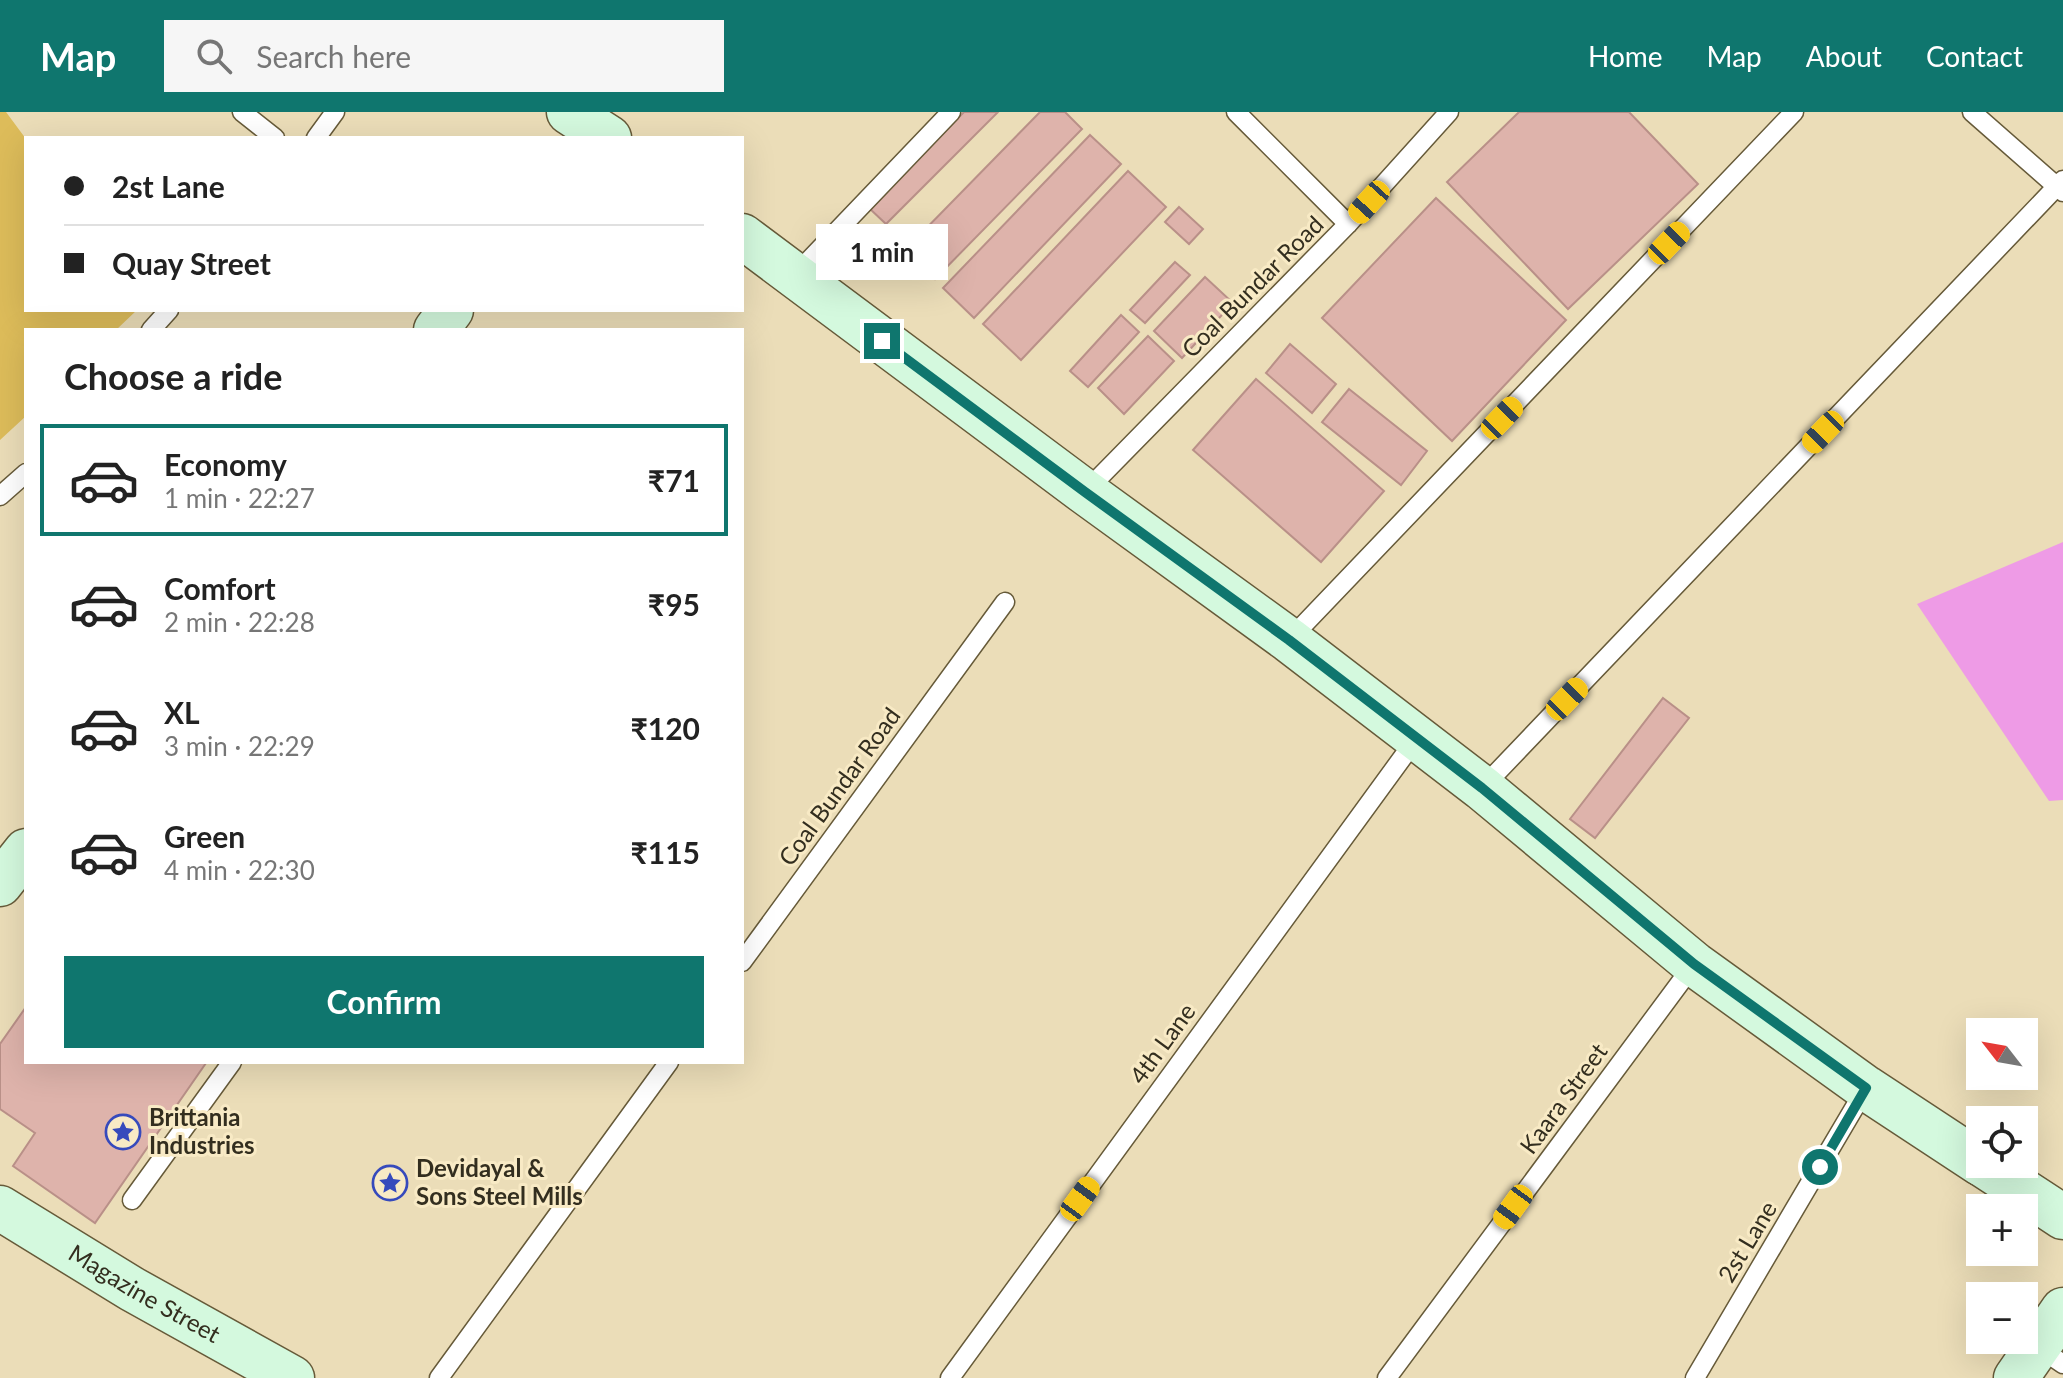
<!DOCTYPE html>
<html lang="en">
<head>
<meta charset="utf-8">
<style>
	:root { --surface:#fff; --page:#f6f6f6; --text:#222; --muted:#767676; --line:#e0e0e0; --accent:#0f766e }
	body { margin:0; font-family:Lato,sans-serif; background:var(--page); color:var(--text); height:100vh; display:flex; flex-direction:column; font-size:30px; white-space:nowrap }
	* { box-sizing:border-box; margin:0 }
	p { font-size:26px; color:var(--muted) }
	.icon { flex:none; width:44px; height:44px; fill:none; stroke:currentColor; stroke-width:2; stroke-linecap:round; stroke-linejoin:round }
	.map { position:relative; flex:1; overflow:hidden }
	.panel { position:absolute; left:24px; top:216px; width:720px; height:736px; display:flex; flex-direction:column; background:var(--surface); border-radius:0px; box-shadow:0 8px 32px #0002 }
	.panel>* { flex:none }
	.top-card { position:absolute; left:24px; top:24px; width:720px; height:176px; border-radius:0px; box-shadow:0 8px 32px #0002; display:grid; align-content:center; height:176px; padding:0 40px; background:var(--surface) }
	.needle { width:52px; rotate:301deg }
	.buttons { position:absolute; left:1966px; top:906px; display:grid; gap:16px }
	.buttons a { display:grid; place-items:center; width:72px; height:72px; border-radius:0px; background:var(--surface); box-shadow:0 8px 32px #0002; font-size:40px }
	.end { position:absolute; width:36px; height:36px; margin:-18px; border:10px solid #0f766e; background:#fff; box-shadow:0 0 0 4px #fff }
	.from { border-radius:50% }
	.bubble { position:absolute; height:56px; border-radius:0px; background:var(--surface); box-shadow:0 8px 32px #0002; font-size:26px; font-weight:700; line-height:56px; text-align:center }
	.car { position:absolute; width:24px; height:48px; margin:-24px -12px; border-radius:10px; box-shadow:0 0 6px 2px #0007; background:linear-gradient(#f5c518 24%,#345 0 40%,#f5c518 0 76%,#345 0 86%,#f5c518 0) }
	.top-card b { display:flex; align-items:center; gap:28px; height:76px; font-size:30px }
	.top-card b+b { border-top:2px solid var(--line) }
	.top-card i { width:20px; height:20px; background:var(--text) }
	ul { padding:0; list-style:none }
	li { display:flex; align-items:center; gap:24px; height:112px; margin:0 16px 12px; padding:0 24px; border:4px solid transparent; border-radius:0px }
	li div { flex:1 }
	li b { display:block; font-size:30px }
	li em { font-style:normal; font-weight:700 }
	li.current { border-color:var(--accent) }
	li>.icon { width:72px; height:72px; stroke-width:1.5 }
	h2 { padding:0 40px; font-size:36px; line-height:96px }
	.primary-button { display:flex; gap:16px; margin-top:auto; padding:16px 40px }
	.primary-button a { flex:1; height:92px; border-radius:0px; background:var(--accent); color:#fff; font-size:32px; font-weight:700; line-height:92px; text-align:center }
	header { display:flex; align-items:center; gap:48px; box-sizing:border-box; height:112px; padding:0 40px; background:var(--accent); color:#fff }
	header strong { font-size:38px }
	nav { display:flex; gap:44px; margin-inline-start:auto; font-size:28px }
	.search { width:560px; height:72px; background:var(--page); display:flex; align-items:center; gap:20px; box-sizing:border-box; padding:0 28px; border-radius:0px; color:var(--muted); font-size:30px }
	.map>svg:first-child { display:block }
	.green { fill:#ddbc5a }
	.water { fill:#ee9be6 }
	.building { fill:#deb3ab; stroke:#b99088; stroke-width:2 }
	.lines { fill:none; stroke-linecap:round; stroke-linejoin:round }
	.lane-casing { stroke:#665a39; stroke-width:21 }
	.secondary-casing { stroke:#665a39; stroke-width:47 }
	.lane { stroke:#fff; stroke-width:18 }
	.secondary { stroke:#d4f9de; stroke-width:44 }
	.route { stroke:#0f766e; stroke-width:10 }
	.labels { text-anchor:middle; stroke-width:6; stroke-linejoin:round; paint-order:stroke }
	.street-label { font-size:24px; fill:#332e1f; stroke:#f8eac5 }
	.poi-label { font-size:24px; font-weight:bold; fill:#332e1f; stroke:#f8eac5; text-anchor:start }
</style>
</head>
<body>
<header>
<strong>Map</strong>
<div class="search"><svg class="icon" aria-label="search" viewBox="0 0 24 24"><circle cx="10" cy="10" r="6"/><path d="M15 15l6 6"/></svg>Search here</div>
<nav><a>Home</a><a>Map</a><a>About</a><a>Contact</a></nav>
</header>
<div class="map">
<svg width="2063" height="1266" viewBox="0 0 2063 1266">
	<rect width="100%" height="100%" fill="#ebddb8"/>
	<!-- green -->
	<polygon class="green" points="0,0 6,0 26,27 26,198 137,198 116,218 26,218 26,304 0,328"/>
	<!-- water -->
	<polygon class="water" points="2063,430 2063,688 2049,689 1917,492"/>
	<!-- building -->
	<g class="building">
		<polygon points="964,0 998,0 886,112 869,96"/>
		<polygon points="1040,0 1065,0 1082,17 935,167 905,138"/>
		<polygon points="1519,0 1629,0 1698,72 1568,197 1447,70"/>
		<polygon points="1090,23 1121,52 974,206 943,176"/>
		<polygon points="1128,59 1166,95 1021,248 983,212"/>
		<polygon points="1436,86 1566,208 1452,329 1322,206"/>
		<polygon points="1179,95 1203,117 1189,132 1165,110"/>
		<polygon points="1175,150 1190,163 1145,211 1130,198"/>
		<polygon points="1205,165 1233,191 1182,246 1154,219"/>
		<polygon points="1121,203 1139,220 1088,275 1070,259"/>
		<polygon points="1148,224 1174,249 1124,302 1098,276"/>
		<polygon points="1290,232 1336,272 1312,301 1266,261"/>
		<polygon points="1256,267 1384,379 1321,450 1193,338"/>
		<polygon points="1349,277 1427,339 1401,373 1322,310"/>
		<polygon points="1663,586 1689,606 1595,726 1570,707"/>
		<polygon points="26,895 26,950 206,951 95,1111 13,1054 35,1021 0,997 0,932"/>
	</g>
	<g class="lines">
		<!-- lane casing -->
		<g class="lane-casing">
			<g id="lane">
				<polyline points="242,0 275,26"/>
				<polyline points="1236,0 1348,112"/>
				<polyline points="1972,0 2063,80"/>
				<polyline points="316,26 335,0"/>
				<polyline points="795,163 951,0"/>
				<polyline points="151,218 169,198"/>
				<polyline points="1085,380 1348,112 1449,0"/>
				<polyline points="0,384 26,361"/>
				<polyline points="1289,528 1794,0"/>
				<polyline points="1482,676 2063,68"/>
				<polyline points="742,850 1005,490"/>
				<polyline points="132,1088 232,950"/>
				<polyline points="2038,1235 2063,1252"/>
				<polyline points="439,1266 669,950"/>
				<polyline points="950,1266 1416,627"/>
				<polyline points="1387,1266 1694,852"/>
				<polyline points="1695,1266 1866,976"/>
			</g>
		</g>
		<!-- secondary casing -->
		<g class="secondary-casing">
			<g id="secondary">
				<polyline points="569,0 609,26"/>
				<polyline points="742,124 1085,380 1289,528 1482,676 1694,852 1866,976 1980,1051"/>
				<polyline points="436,218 451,198"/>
				<polyline points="0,772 26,739"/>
				<polyline points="1982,1052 2063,1105"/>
				<path id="s1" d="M0 1096 132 1177 292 1266"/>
				<polyline points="2016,1266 2063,1198"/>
			</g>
		</g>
		<!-- lane -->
		<use href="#lane" class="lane"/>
		<!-- secondary -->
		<use href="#secondary" class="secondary"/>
	</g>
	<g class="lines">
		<!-- route -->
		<polyline class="route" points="882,229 1085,380 1289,528 1482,676 1694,852 1866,976 1820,1055"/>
	</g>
	<!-- icons -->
	<defs>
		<g id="sight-ring" transform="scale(1.8)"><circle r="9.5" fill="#f8eac5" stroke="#364abc" stroke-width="1.5"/><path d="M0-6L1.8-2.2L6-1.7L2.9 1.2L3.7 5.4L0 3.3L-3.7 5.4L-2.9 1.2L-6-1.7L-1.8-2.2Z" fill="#364abc"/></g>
	</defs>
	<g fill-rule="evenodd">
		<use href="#sight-ring" x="123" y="1020"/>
		<use href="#sight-ring" x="390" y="1071"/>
	</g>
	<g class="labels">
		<!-- street labels -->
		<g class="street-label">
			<text transform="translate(1253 175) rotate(-45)" y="8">Coal Bundar Road</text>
			<text transform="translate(840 675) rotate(-54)" y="8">Coal Bundar Road</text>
			<text transform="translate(1163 932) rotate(-54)" y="8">4th Lane</text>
			<text transform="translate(1564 987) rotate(-54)" y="8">Kaara Street</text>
			<text transform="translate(1748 1130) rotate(-59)" y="8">2st Lane</text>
			<text dy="8" stroke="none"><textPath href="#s1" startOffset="168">Magazine Street</textPath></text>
		</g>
		<!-- poi labels -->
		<g class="poi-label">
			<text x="149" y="1014">Brittania<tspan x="149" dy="28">Industries</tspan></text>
			<text x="416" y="1065">Devidayal &amp;<tspan x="416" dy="28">Sons Steel Mills</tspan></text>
		</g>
	</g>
</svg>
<div class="buttons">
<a><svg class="needle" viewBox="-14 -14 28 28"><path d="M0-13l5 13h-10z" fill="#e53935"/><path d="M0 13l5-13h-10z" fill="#767676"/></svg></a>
<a><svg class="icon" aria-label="locate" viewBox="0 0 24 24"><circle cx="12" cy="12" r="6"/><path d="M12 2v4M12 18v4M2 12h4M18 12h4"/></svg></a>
<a>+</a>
<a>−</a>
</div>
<i class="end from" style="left:1820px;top:1055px"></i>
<i class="end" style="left:882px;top:229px"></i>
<div class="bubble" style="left:816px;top:112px;width:132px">1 min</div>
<i class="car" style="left:1369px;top:90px;rotate:222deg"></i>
<i class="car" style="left:1669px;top:131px;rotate:44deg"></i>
<i class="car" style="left:1502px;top:306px;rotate:44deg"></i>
<i class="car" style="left:1823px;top:320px;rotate:224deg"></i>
<i class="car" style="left:1567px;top:587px;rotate:44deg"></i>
<i class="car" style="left:1080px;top:1087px;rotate:36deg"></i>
<i class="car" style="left:1513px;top:1095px;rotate:216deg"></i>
<div class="top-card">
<b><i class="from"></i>2st Lane</b>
<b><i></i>Quay Street</b>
</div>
<section class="panel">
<h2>Choose a ride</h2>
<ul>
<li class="current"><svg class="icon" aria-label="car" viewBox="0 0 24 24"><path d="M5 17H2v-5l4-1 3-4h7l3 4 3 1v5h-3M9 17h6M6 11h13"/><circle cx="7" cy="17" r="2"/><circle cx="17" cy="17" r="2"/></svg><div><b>Economy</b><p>1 min · 22:27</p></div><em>₹71</em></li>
<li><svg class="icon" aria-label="car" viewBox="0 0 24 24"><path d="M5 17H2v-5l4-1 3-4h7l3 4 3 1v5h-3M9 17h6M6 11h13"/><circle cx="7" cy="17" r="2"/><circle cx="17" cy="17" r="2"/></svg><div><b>Comfort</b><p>2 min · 22:28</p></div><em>₹95</em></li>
<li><svg class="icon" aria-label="car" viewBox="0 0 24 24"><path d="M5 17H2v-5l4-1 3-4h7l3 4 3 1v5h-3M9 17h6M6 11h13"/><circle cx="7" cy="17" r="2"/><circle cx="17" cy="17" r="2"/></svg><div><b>XL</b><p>3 min · 22:29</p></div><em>₹120</em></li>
<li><svg class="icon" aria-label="car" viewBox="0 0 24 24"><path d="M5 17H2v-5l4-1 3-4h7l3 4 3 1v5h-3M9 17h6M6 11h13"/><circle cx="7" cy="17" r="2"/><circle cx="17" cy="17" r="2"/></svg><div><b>Green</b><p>4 min · 22:30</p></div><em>₹115</em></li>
</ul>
<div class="primary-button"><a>Confirm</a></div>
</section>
</div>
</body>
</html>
